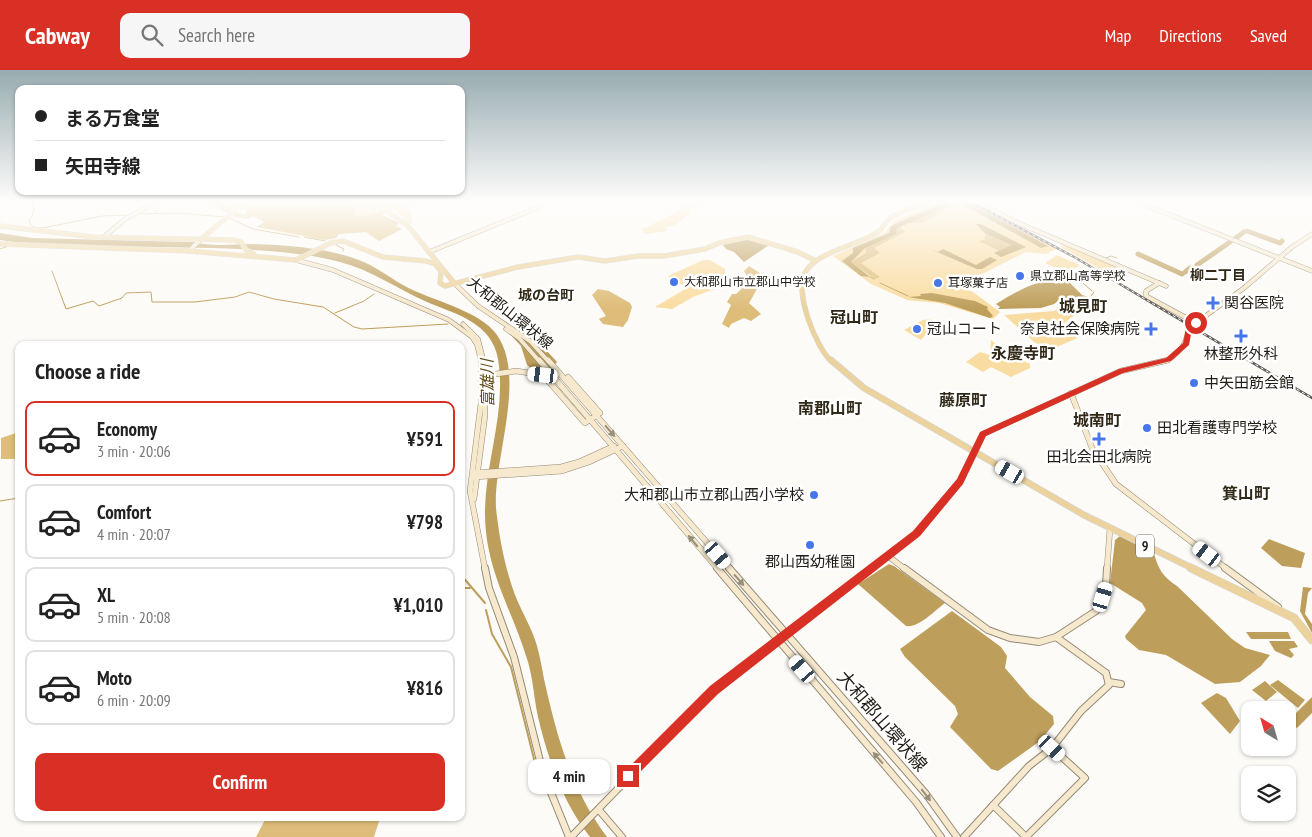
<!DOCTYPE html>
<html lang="en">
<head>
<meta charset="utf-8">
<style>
	:root { --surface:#fff; --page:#f6f6f6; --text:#222; --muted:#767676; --line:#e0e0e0; --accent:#d93025 }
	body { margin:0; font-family:"PT Sans Narrow","Noto Sans JP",sans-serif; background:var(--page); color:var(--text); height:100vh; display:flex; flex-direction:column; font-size:19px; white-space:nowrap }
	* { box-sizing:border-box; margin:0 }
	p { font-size:16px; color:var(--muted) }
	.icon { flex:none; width:28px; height:28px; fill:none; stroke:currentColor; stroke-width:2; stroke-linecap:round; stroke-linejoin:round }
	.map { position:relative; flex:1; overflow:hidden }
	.details { position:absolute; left:15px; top:271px; width:450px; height:480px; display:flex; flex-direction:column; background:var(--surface); border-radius:10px; box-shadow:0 1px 4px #0004 }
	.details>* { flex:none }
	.banner { position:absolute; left:15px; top:15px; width:450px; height:110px; border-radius:10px; box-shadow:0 1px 4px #0004; display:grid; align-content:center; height:110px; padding:0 20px; background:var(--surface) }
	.needle { width:32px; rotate:323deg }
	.buttons { position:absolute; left:1241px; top:631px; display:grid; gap:10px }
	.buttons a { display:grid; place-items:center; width:55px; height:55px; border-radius:10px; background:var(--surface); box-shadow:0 1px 4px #0004; font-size:25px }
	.end { position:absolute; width:22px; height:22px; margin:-11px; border:6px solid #d93025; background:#fff; box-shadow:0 0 0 2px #fff }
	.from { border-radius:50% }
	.bubble { position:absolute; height:35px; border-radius:10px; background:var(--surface); box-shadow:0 1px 4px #0004; font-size:16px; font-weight:600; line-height:35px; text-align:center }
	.car { position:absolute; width:15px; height:30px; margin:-15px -8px; border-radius:6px; box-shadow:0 0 4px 1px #0007; background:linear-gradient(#fff 24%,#345 0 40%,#fff 0 76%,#345 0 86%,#fff 0) }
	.banner b { display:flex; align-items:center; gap:18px; height:48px; font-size:19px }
	.banner b+b { border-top:1px solid var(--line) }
	.banner i { width:12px; height:12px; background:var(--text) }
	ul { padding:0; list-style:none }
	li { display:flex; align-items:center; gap:15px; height:75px; margin:0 10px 8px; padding:0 10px; border:2px solid var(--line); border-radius:10px }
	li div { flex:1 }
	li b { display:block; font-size:19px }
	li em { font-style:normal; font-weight:600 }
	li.active { border-color:var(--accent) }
	li>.icon { width:45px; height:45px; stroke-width:1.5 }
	h2 { padding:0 20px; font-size:22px; line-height:60px }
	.button { display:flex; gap:10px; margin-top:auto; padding:10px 20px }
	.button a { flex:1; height:58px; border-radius:10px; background:var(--accent); color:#fff; font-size:20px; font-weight:600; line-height:58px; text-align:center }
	header { display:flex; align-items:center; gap:30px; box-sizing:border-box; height:70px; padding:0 25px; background:var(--accent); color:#fff }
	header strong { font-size:24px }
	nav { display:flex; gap:28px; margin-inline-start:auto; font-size:18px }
	.search { width:350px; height:45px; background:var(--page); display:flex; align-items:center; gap:12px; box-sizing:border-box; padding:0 18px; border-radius:10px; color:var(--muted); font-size:19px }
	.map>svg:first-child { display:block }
	.green { fill:#f9dca1 }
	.forest { fill:#debd7a }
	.water { fill:#be9e5b }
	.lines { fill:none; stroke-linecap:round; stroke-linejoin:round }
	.stream-far1 { stroke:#be9e5b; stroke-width:1 }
	.stream { stroke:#be9e5b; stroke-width:2 }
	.river { stroke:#be9e5b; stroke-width:5 }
	.primary-tunnel { stroke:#dcdad5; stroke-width:4.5; stroke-dasharray:4.5 2; stroke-linecap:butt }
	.secondary-far2-casing { stroke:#948a77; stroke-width:5 }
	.secondary-far1-casing { stroke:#948a77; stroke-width:6 }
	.secondary-casing { stroke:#948a77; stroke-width:8 }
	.primary-far2-casing { stroke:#d7d6d5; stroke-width:5.5 }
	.primary-far1-casing { stroke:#d7d6d5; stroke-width:7 }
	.primary-casing { stroke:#d7d6d5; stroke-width:9 }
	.secondary-far2 { stroke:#f6e9ce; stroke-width:4 }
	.secondary-far1 { stroke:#f6e9ce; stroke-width:5 }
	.secondary { stroke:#f6e9ce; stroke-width:6 }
	.primary-far2 { stroke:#ecd39d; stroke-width:4.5 }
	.primary-far1 { stroke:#ecd39d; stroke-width:5.5 }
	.primary { stroke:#ecd39d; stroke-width:8 }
	.rail-casing { stroke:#5f5b55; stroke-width:2.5 }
	.rail { stroke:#fff; stroke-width:1; stroke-dasharray:3; stroke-linecap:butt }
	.oneway { fill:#978e7c }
	.route { fill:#d93025 }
	.poi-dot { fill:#4776e8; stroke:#fff; stroke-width:2 }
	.labels { text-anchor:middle; stroke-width:5; stroke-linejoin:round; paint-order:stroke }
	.far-poi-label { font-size:12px; fill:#221e17; stroke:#fff; text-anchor:start }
	.far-neighbourhood-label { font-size:14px; font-weight:bold; fill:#312918; stroke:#fff }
	.shield { fill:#fff; stroke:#64625d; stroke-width:1 }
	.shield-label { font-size:14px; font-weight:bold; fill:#221e17 }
	.poi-label { font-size:15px; fill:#221e17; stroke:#fff; text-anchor:start }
	.street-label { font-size:15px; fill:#221e17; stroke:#fff }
	.neighbourhood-label { font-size:16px; font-weight:bold; fill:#312918; stroke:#fff }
	.water-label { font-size:16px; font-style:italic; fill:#604915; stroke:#fff }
	.near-street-label { font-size:18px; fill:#221e17; stroke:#fff }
</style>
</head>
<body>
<header>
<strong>Cabway</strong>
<div class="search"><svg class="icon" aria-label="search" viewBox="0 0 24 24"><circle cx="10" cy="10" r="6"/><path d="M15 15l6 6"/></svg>Search here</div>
<nav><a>Map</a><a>Directions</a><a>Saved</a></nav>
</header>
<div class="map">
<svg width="1312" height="767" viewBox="0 0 1312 767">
	<rect width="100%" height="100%" fill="#fdfbf7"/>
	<!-- green -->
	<g class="green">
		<polygon points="321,131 411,131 409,137 413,152 410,154 392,138 367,146 357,146 353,143 356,138 329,134 314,136"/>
		<path d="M693 131 709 133 701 134 688 142 692 144C680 148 682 155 665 157L667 161 645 164 641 159 664 149Z"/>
		<polygon points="939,131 968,131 1058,178 1046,184 1026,182 958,216 973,222 1000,242 993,249 939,233 907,230 871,214 833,186 884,163 894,151"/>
		<polygon points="1065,175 1117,197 1118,199 1109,204 1061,177"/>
		<polygon points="1057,185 1080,195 1068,203 1045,193"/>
		<polygon points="703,190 710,190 725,199 725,215 693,227 672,239 655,237 687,218 668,206"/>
		<polygon points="1065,234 1079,242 1064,253 1082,266 1050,280 1034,272 1004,245 1054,241"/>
		<polygon points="930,249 936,252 921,270 904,260 923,250"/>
		<polygon points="991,270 999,276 1017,282 1019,285 1017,288 1030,294 1030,298 1011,307 991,297 983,302 966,292 980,282 990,285"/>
	</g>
	<!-- forest -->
	<g class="forest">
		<polygon points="203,131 246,131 227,143 215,135"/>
		<path d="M258 131H294L295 134C316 136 336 135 357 138L353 143 357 146H367L393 138 382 145 399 153 396 156 402 159 379 171 366 162 339 164 336 168 325 170 257 157 264 152 253 146 247 149 231 146 234 142 245 144 248 140 241 138Z"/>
		<polygon points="948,131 956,131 954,135 923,153 907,153 900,157 905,162 874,178 880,183 861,193 880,207 875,209 851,192 866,183 865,178 894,163 893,156 902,150"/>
		<polygon points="988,165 1012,175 999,181 979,171 985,170 985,166"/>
		<path d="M749 196 769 209C757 214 755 224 749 233L761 244 751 251 744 248 731 254 729 258 722 254 731 235 727 232 732 224H736L750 211 744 201Z"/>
		<polygon points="598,219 609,221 630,233 632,237 628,250 623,257 603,254 599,249 606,246 592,225"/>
		<polygon points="19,362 19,389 1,389 1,368"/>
		<polygon points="266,748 380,748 374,767 256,767"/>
	</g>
	<!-- water -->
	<g class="water">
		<polygon points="966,131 1048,176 1041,178 960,133"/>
		<polygon points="946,132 951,135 897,158 896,164 865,178 851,192 870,207 861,206 842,191 853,183 853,178 889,163 891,156"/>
		<polygon points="976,154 981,154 1026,177 1001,187 994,183 1012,175 986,164"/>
		<path d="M0 163 32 168 193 172C212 177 234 174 253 174 287 175 327 178 359 190 375 196 389 207 403 215 429 230 480 240 497 265 527 308 493 389 496 438 499 467 505 498 515 525 522 543 532 558 537 576 540 587 542 598 544 609 557 667 571 719 607 767H590C563 733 548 689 538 647 534 628 533 609 528 592 513 541 486 502 485 446 484 394 507 342 498 289 492 253 456 244 427 232 398 219 371 200 340 192 306 183 273 181 239 179 166 176 93 178 20 173L0 170Z"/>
		<polygon points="748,169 769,175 744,192 734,182 726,179 722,174"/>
		<polygon points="943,179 976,195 990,187 997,190 982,199 977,199 932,180 938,182"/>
		<path d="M1064 207 1082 225 1088 227 1062 228 1054 234 1041 238 998 239 1000 237 996 234C1017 221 1039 209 1064 207Z"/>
		<polygon points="932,223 975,231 988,237 987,239 993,246 990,248 945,233 908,227 921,226 920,224"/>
		<polygon points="522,259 534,269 543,270 546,280 557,292 551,299 531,298 527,295 521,276 509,263"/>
		<path d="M1120 466 1154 483C1158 499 1163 507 1177 516L1232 569 1245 578 1270 585 1261 596 1240 612 1215 614 1166 585 1139 580 1126 569 1125 566 1146 540 1142 533 1110 513 1115 470Z"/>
		<polygon points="1269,469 1305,483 1301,498 1282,496 1261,478"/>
		<path d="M889 494 894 496 945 533C934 541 919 558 906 556L858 514Z"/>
		<polygon points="1303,517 1312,518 1308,523 1305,544 1312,554 1312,563 1300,541"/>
		<polygon points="952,541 1001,577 1007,586 1005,598 1030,627 1053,646 1054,654 1040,671 998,701 991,699 950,657 958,644 955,636 905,587 900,579"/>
		<polygon points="1246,562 1288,562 1291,569 1251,569"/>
		<polygon points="1269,571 1294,571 1298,577 1289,579 1294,585 1291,588 1275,581"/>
		<polygon points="1278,610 1305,630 1298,638 1270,615"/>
		<polygon points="1265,611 1277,622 1266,631 1252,620"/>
		<polygon points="1217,623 1226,628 1240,651 1230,664 1201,633"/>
		<polygon points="1312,627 1312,643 1297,658 1288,651"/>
	</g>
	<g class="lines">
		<!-- stream-far1 -->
		<g class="stream-far1">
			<polyline points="155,135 158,138 155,143"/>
			<polyline points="137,144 179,143 224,147"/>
			<polyline points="229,148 253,159 299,167"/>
			<polyline points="29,152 33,157 43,158 102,146 128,145"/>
			<polyline points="29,152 34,141 32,131"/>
			<polyline points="304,167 325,171"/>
			<polyline points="334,174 344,179 343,181"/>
			<polyline points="0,179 9,176"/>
			<polyline points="1106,188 1111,186 1117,188"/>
			<polyline points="1101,199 1109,205"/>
			<polyline points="52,201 66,239 93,231 99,236 122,228 126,223 151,222 152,232 195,232 235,227 249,222 274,229 323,237 354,257 362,259 448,254"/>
			<polyline points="870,207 874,209"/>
			<polyline points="1076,207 1092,221"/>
			<polyline points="880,213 908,226"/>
			<polyline points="1091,226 1094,222"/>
			<polyline points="335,243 364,231 374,224"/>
			<polyline points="0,431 19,428"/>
		</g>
		<!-- stream -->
		<g class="stream">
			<polyline points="461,505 485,533"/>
			<polyline points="461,518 470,518"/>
			<polyline points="486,540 492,564 511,597 537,701"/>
		</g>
		<!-- river -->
		<g class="river">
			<polyline points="1247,161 1280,173 1282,171"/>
			<polyline points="1233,170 1244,162"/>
			<polyline points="1138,184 1182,204"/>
			<polyline points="1197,195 1230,172"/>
			<polyline points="1185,202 1190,198"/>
		</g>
		<!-- primary-tunnel -->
		<polyline class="primary-tunnel" points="333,131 366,135 387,141"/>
		<!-- secondary-far2 casing -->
		<g class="secondary-far2-casing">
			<g id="secondary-far2">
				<polyline points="982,131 992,140 1018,153 1166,216"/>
				<polyline points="1135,131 1312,201"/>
				<polyline points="104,167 125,149 158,131"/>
				<polyline points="189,181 201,169"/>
				<polyline points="429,182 539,137"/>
				<polyline points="296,190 333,200 449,250 472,267 477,275 481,292"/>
				<polyline points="1159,213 1146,221 1146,226 1196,253"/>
				<polyline points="455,214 478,236 530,271 549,292"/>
				<polyline points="463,254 478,269 484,292"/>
				<polyline points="506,259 519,268 540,292"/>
				<path d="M1162 292C1178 288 1186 273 1189 258L1244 218 1292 177 1312 164"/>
			</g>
		</g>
		<!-- secondary-far1 casing -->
		<g class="secondary-far1-casing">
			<g id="secondary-far1">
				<polyline points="481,290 482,325 470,421 485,499"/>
				<polyline points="539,290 718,499"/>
				<polyline points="548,290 730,499"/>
				<polyline points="482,306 516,301 543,305 585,353 600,343 568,307"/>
				<polyline points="1071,323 1092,378 1116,414 1227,499"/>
				<polyline points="475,403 561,397 579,392 614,376"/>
				<polyline points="474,407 562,401 589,392 623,376"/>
				<polyline points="474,429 485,345 484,290"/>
				<polyline points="888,486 905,499"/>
				<polyline points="871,499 917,463 960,411 983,364 1121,301 1168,290"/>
				<polyline points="1107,499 1110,458"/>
			</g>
		</g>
		<!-- secondary casing -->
		<g class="secondary-casing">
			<g id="secondary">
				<polyline points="485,498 489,518 514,587 543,703 569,767"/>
				<polyline points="717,498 916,732 941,767"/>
				<polyline points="729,498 926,724 957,767"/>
				<polyline points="904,498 988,560 1010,568 1039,572 1056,567 1096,541 1106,516 1107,498"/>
				<polyline points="1225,498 1278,537"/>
				<polyline points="1109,612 1121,614"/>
				<polyline points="993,735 1026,767"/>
				<polyline points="599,740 622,767"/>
				<polyline points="571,767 714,620 872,498"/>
				<polyline points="964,767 1029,696 1052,678 1081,641 1109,615 1106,603 1056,567"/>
				<polyline points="1026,767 1085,708 1052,678"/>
			</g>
		</g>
		<!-- primary-far2 casing -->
		<g class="primary-far2-casing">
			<g id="primary-far2">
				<polyline points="387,141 408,156 455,214"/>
				<polyline points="0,156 94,167 234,170 241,172 246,180 254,184"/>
				<polyline points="201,169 238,138 254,131"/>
				<polyline points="0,174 189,181 296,190 331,173 343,171 383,187 426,191 435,194 441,201 440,213 445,216 518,197 578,187 605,191 638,186 664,186 705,179 719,173 748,167 798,182 816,191"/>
				<path d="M832 292C816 278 793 221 806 201 818 181 861 175 879 161 883 158 885 152 889 149 899 141 919 136 931 131"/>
			</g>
		</g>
		<!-- primary-far1 casing -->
		<g class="primary-far1-casing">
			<polyline id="primary-far1" points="831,290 864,318 1084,445 1194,499"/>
		</g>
		<!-- primary casing -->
		<g class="primary-casing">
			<polyline id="primary" points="1191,498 1294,548 1312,570"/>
		</g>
		<!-- secondary-far2 -->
		<use href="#secondary-far2" class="secondary-far2"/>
		<!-- secondary-far1 -->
		<use href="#secondary-far1" class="secondary-far1"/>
		<!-- secondary -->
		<use href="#secondary" class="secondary"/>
		<!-- primary-far2 -->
		<use href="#primary-far2" class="primary-far2"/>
		<!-- primary-far1 -->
		<use href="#primary-far1" class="primary-far1"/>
		<!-- primary -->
		<use href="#primary" class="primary"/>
		<!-- rail casing -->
		<g class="rail-casing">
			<polyline id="rail" points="969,131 1076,188 1312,328"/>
		</g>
		<!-- rail -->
		<use href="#rail" class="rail"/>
	</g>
	<!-- one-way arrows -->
	<defs><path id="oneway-solid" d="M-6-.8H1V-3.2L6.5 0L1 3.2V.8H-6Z" transform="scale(1.25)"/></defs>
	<g class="oneway">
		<use href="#oneway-solid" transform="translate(610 361) rotate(49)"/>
		<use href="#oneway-solid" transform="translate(693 471) rotate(-130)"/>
		<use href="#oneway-solid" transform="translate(739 510) rotate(49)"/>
		<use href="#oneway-solid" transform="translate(878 688) rotate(-131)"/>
		<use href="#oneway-solid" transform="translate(926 725) rotate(52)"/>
	</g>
	<!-- sky -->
	<linearGradient id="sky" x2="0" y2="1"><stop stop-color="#97abb0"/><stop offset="0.55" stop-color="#fefdfb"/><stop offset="1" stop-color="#fefdfb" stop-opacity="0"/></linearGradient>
	<rect width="1312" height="239" fill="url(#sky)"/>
	<!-- route -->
	<polygon class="route" points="1193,251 1199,253 1192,259 1189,275 1171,291 1123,303 986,366 963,414 920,466 718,624 632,710 624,710 624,702 710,616 913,461 957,409 980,362 1119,299 1166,288 1183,273 1186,258"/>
	<!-- markers -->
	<g class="poi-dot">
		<circle cx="1020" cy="206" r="5"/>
		<circle cx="674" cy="212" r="5"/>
		<circle cx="938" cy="213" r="5"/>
		<path d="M1210.5 225.5h5v5h5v5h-5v5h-5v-5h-5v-5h5z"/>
		<circle cx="917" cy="259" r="5"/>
		<path d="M1148.5 251.5h5v5h5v5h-5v5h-5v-5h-5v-5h5z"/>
		<path d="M1238.5 258.5h5v5h5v5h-5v5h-5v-5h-5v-5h5z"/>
		<circle cx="1194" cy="313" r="5"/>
		<circle cx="1147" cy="358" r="5"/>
		<path d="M1096.5 361.5h5v5h5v5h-5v5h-5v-5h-5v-5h5z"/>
		<circle cx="814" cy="425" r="5"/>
		<circle cx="810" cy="475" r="5"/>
	</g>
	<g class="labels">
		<!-- far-poi labels -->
		<g class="far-poi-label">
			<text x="1030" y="210">県立郡山高等学校</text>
			<text x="684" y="216">大和郡山市立郡山中学校</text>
			<text x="948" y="217">耳塚菓子店</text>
		</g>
		<!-- far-neighbourhood labels -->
		<g class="far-neighbourhood-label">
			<text x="1218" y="210">柳二丁目</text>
			<text x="546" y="230">城の台町</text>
		</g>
		<!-- shield labels -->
		<rect class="shield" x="1136" y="464.5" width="18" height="23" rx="4"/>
		<g class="shield-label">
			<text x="1145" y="481">9</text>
		</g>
		<!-- poi labels -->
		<g class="poi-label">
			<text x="1224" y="238">関谷医院</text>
			<text x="927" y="264">冠山コート</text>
			<text x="1140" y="264" text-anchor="end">奈良社会保険病院</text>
			<text x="1241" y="289" text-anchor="middle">林整形外科</text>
			<text x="1204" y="318">中矢田筋会館</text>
			<text x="1157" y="363">田北看護専門学校</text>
			<text x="1099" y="392" text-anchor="middle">田北会田北病院</text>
			<text x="804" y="430" text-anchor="end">大和郡山市立郡山西小学校</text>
			<text x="810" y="497" text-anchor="middle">郡山西幼稚園</text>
		</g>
		<!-- street labels -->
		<g class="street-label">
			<text transform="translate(510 243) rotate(39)" y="5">大和郡山環状線</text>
		</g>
		<!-- neighbourhood labels -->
		<g class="neighbourhood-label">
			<text x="1083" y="242">城見町</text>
			<text x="854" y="253">冠山町</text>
			<text x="1023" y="289">永慶寺町</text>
			<text x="963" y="336">藤原町</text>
			<text x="830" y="344">南郡山町</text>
			<text x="1097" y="356">城南町</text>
			<text x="1246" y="429">箕山町</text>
		</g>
		<!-- water labels -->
		<g class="water-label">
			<text transform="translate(487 313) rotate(-91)" y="6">富雄川</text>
		</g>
		<!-- near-street labels -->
		<g class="near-street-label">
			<text transform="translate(882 651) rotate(49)" y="6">大和郡山環状線</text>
		</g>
	</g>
</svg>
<div class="buttons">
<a><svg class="needle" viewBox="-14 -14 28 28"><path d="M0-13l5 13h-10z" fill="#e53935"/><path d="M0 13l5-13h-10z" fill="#767676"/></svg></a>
<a><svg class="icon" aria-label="layers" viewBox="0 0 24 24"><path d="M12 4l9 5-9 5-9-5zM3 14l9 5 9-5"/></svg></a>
</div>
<i class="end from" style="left:1196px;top:253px"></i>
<i class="end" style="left:628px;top:706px"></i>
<div class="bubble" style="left:528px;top:689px;width:82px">4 min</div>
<i class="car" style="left:543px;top:305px;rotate:277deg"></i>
<i class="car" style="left:1010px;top:402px;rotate:300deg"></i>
<i class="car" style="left:1207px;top:484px;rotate:307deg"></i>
<i class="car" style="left:718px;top:485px;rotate:139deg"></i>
<i class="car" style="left:1103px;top:527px;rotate:17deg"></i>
<i class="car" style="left:802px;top:599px;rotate:319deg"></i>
<i class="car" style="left:1052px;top:678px;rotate:133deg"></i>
<div class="banner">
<b><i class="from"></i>まる万食堂</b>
<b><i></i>矢田寺線</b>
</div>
<section class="details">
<h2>Choose a ride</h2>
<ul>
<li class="active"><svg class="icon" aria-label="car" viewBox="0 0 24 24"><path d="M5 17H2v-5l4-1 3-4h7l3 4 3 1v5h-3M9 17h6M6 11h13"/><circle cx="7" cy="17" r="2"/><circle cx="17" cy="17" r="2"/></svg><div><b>Economy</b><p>3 min · 20:06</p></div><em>¥591</em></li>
<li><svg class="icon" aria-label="car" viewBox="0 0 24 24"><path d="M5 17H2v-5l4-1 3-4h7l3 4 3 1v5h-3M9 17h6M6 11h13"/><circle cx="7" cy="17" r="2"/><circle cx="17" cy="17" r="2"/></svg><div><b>Comfort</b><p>4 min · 20:07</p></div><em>¥798</em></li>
<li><svg class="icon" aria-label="car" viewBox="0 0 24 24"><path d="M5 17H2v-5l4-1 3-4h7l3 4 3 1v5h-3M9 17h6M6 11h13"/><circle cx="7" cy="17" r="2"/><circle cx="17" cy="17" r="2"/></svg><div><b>XL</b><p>5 min · 20:08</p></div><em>¥1,010</em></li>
<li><svg class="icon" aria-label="car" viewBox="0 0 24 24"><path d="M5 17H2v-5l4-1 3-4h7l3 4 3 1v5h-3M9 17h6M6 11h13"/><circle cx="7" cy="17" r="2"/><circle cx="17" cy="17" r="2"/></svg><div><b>Moto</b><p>6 min · 20:09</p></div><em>¥816</em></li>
</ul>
<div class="button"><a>Confirm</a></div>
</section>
</div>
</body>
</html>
